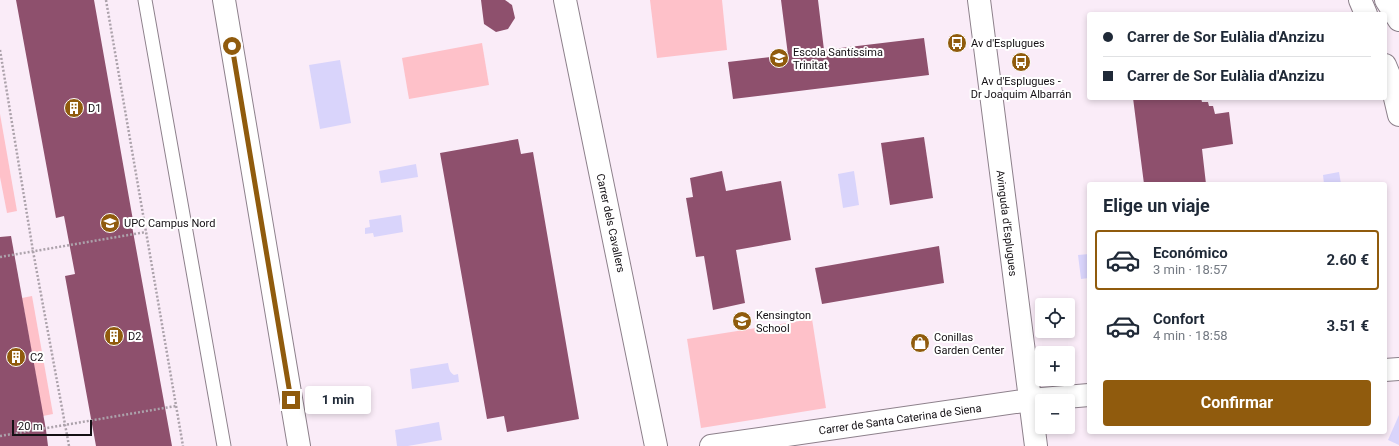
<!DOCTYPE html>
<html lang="es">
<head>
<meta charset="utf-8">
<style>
	:root { --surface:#fff; --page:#f2f2f3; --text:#1f2937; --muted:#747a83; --line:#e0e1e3; --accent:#905b0d }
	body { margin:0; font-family:Roboto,sans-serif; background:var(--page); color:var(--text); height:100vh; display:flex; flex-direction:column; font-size:15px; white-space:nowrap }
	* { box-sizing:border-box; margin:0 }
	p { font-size:13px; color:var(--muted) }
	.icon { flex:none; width:22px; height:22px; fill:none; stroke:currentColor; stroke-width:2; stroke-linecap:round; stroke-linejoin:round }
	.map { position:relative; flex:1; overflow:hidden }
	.panel { position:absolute; left:1087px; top:182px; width:300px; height:252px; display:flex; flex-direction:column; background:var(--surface); border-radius:4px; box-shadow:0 2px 6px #0003 }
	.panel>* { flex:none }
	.hud { position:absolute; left:1087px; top:12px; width:300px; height:88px; border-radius:4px; box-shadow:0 2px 6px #0003; display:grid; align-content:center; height:88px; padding:0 16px; background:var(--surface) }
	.buttons { position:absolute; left:1035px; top:298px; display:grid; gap:8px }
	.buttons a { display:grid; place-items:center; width:40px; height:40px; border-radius:4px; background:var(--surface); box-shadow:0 2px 6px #0003; font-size:20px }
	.scale { position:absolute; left:12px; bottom:10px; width:80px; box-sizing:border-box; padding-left:4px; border:2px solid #141014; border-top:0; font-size:11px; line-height:14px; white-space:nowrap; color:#141014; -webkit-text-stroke:3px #fff; paint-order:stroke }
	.end { position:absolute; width:18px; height:18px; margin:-9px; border:5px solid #905b0d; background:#fff; box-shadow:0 0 0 2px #fff }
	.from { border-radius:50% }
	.bubble { position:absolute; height:28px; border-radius:4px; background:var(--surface); box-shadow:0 2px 6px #0003; font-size:13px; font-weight:700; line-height:28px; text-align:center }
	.hud b { display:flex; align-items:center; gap:14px; height:38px; font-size:15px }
	.hud b+b { border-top:1px solid var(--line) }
	.hud i { width:10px; height:10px; background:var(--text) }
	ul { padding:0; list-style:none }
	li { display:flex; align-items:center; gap:12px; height:60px; margin:0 8px 6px; padding:0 8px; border:2px solid transparent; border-radius:4px }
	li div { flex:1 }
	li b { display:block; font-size:15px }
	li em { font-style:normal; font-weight:700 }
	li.selected { border-color:var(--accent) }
	li>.icon { width:36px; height:36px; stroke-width:1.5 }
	h2 { padding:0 16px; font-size:18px; line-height:48px }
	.primary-button { display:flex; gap:8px; margin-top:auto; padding:8px 16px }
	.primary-button a { flex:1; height:46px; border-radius:4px; background:var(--accent); color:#fff; font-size:16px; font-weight:700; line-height:46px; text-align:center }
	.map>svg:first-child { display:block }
	.green { fill:#fec1c9 }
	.water { fill:#d9d4fb }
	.building { fill:#8e506d }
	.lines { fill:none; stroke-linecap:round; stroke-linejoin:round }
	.lane-casing { stroke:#8d808b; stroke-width:15 }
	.street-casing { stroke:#8d808b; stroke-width:24 }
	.secondary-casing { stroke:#8d808b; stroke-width:24 }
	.highway-casing { stroke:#8d808b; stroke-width:24 }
	.path { stroke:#aca2ab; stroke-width:2.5; stroke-dasharray:2 2; stroke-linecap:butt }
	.lane { stroke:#fff; stroke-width:13 }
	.street { stroke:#fff; stroke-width:22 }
	.secondary { stroke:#fff; stroke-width:22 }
	.highway { stroke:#fff; stroke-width:22 }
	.route { stroke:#905b0d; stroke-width:5 }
	.labels { text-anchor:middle; stroke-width:4; stroke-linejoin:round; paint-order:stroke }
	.poi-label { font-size:11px; fill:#141014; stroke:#fff; text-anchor:start }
	.street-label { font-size:11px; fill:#141014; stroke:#fff }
</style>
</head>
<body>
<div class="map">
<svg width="1399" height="446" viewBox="0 0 1399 446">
	<rect width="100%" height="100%" fill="#faecf8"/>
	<!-- green -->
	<g class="green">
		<polygon points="650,0 722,0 727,50 657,58"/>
		<polygon points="482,43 489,85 409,99 402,58"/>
		<polygon points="0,114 17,211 7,213 0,177"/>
		<polygon points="32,296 53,414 43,416 22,298"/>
		<polygon points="812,319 826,408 701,428 687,339"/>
	</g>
	<!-- water -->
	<g class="water">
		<polygon points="340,60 351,123 320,129 309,65"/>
		<polygon points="416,164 418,177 381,183 379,171"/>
		<polygon points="854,171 859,205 843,208 838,174"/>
		<polygon points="1339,172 1341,184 1324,184 1323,175"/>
		<polygon points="401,215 403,232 374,237 373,233 365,234 365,228 370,227 369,220"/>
		<polygon points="1089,254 1089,278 1081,279 1078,255"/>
		<path d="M448 363C449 368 449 372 454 375L458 374 459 382 412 389 410 369Z"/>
		<polygon points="1399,415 1399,445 1388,440"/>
		<polygon points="439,422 442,440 408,446 397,446 395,430"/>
	</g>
	<!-- building -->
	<g class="building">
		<polygon points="16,0 94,0 134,226 132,226 172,446 96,446 65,276 75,274 64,216 56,218"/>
		<polygon points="481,0 505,0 512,5 515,18 508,29 496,32 484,24"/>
		<polygon points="781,0 818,0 824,50 924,38 929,75 733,99 728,62 788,55"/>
		<polygon points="1133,98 1201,98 1202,102 1208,102 1209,106 1213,106 1215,114 1229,112 1233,144 1202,149 1206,184 1144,184"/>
		<polygon points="924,137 933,198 890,205 881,143"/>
		<polygon points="518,139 521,154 533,152 579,419 507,432 504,416 487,419 440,153"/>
		<polygon points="722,171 726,191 781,181 791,240 736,250 745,303 713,310 704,256 696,257 686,198 693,197 690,178"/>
		<polygon points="11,236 46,430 48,446 0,446 0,237"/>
		<polygon points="939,246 944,283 822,304 815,268"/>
	</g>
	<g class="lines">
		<!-- lane casing -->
		<g class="lane-casing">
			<polyline id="lane" points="145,0 224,446"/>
		</g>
		<!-- street casing -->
		<g class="street-casing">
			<g id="street">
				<polyline points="224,0 299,446"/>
				<polyline points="565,0 656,446"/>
				<polyline points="1360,0 1366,14"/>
				<polyline points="1385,65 1390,77 1399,115"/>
				<polyline points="1385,370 1399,369"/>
				<polyline points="711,446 1030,400 1089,395"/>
			</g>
		</g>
		<!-- secondary casing -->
		<g class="secondary-casing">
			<polyline id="secondary" points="979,0 1036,446"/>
		</g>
		<!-- highway casing -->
		<g class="highway-casing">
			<polyline id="highway" points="1386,0 1399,20"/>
		</g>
		<!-- path -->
		<g class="path">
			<polyline points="106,0 183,446"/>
			<polyline points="0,50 33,251 69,446"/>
			<polyline points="0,257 146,232"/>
			<polyline points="0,436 176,406"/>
		</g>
		<!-- lane -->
		<use href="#lane" class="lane"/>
		<!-- street -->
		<use href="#street" class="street"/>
		<!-- secondary -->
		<use href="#secondary" class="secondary"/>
		<!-- highway -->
		<use href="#highway" class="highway"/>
	</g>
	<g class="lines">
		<!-- route -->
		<polyline class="route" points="232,46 291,400"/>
	</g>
	<!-- icons -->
	<defs>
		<g id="bus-disc" transform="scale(1)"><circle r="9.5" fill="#905b0d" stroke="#fff"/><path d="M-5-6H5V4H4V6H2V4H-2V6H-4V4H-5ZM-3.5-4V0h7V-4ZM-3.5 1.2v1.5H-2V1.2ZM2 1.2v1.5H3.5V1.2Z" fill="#fff"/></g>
		<g id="school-disc" transform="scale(1)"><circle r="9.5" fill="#905b0d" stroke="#fff"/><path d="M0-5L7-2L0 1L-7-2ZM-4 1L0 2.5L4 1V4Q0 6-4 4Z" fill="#fff"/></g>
		<g id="building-disc" transform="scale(1)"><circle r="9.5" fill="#905b0d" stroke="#fff"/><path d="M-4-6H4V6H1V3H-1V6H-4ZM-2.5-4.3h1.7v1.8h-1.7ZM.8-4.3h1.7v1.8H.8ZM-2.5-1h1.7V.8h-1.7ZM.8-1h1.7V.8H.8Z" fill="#fff"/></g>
		<g id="university-disc" transform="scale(1)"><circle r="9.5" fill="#905b0d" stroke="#fff"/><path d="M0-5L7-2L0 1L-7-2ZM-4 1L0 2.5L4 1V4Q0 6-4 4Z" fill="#fff"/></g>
		<g id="shop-disc" transform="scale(1)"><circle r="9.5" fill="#905b0d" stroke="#fff"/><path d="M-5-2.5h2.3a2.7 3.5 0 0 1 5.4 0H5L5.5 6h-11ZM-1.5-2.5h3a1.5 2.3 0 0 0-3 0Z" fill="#fff"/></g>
	</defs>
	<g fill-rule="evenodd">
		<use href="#bus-disc" x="957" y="43"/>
		<use href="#school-disc" x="779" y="58"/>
		<use href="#bus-disc" x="1021" y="62"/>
		<use href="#building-disc" x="74" y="108"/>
		<use href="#university-disc" x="110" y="223"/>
		<use href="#school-disc" x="742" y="321"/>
		<use href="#building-disc" x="114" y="336"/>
		<use href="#shop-disc" x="920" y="343"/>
		<use href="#building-disc" x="16" y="357"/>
	</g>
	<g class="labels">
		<!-- poi labels -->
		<g class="poi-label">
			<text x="971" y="47">Av d'Esplugues</text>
			<text x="793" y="56">Escola Santíssima<tspan x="793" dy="13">Trinitat</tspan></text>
			<text x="1021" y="85" text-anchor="middle">Av d'Esplugues -<tspan x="1021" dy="13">Dr Joaquim Albarrán</tspan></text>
			<text x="88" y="112">D1</text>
			<text x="124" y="227">UPC Campus Nord</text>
			<text x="756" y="319">Kensington<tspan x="756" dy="13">School</tspan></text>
			<text x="128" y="340">D2</text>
			<text x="934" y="341">Conillas<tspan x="934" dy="13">Garden Center</tspan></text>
			<text x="30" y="361">C2</text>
		</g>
		<!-- street labels -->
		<g class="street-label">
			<text transform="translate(611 223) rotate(78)" y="4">Carrer dels Cavallers</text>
			<text transform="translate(1007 223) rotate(83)" y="4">Avinguda d'Esplugues</text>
			<text transform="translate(900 419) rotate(-8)" y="4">Carrer de Santa Caterina de Siena</text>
		</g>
	</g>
</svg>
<div class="buttons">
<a><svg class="icon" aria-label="locate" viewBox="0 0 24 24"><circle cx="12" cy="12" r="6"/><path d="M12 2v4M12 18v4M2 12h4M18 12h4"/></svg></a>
<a>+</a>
<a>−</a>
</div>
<div class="scale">20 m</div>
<i class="end from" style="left:232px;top:46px"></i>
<i class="end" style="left:291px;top:400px"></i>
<div class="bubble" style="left:305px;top:386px;width:66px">1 min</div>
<div class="hud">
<b><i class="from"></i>Carrer de Sor Eulàlia d'Anzizu</b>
<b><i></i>Carrer de Sor Eulàlia d'Anzizu</b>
</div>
<section class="panel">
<h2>Elige un viaje</h2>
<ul>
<li class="selected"><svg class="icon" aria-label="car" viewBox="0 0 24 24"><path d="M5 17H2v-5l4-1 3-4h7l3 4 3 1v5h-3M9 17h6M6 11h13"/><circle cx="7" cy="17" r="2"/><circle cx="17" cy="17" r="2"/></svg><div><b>Económico</b><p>3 min · 18:57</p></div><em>2.60 €</em></li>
<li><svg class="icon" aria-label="car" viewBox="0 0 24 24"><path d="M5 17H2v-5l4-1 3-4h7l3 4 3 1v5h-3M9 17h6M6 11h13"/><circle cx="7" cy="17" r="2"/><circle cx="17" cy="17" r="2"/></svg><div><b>Confort</b><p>4 min · 18:58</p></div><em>3.51 €</em></li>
</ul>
<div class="primary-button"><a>Confirmar</a></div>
</section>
</div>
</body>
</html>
